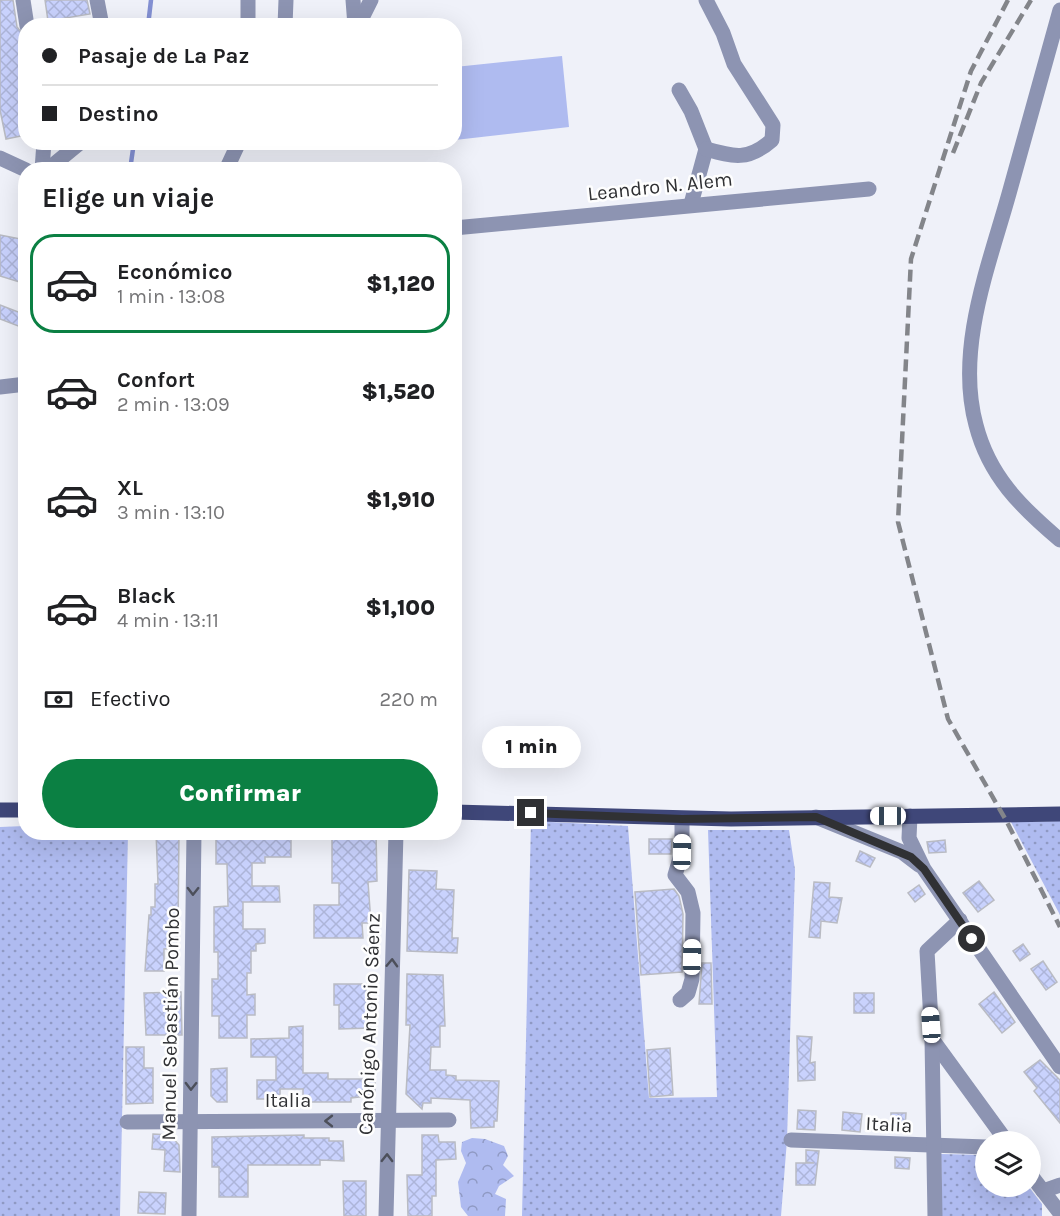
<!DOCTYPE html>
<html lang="es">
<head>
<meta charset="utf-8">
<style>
	:root { --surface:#fff; --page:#f2f2f2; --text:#202124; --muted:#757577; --line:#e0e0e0; --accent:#0b8043 }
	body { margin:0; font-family:Karla,sans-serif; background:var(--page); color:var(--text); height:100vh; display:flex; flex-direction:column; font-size:22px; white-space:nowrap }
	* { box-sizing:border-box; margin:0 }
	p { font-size:20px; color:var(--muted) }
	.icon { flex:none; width:33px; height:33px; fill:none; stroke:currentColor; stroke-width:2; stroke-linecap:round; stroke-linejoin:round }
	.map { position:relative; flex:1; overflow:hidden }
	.sheet { position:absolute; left:18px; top:162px; width:444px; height:678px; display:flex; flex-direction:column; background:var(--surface); border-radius:24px; box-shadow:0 6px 24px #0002 }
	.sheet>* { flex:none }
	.hud { position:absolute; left:18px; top:18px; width:444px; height:132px; border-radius:24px; box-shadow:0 6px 24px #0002; display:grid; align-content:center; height:132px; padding:0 24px; background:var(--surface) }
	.fabs { position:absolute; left:975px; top:1131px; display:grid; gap:12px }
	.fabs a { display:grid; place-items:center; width:66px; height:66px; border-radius:50%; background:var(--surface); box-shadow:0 6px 24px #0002; font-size:30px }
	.end { position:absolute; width:27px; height:27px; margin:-14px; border:8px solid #303134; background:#fff; box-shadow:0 0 0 3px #fff }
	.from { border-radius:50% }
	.bubble { position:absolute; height:42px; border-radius:21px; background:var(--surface); box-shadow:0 6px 24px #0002; font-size:20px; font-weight:800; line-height:42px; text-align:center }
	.car { position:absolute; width:18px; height:36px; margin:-18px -9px; border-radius:8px; box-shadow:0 0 4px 2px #0007; background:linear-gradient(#fff 24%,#345 0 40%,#fff 0 76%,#345 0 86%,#fff 0) }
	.hud b { display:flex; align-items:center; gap:21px; height:57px; font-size:22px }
	.hud b+b { border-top:2px solid var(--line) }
	.hud i { width:15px; height:15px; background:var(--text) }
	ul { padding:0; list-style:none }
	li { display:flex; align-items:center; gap:18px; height:99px; margin:0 12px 9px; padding:0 12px; border:3px solid transparent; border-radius:24px }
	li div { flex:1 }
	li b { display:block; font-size:22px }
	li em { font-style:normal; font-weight:800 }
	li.on { border-color:var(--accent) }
	li>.icon { width:54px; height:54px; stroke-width:1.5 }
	h2 { padding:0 24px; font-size:27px; line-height:72px }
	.pay { display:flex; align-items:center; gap:15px; height:66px; padding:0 24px; font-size:22px }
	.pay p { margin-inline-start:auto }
	.action { display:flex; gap:12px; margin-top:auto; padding:12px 24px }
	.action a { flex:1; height:69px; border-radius:36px; background:var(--accent); color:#fff; font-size:24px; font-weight:800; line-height:69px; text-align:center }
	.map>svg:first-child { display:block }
	.grass { fill:url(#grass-dots) }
	.forest { fill:url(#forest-crowns) }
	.pitch { fill:#afbbf0 }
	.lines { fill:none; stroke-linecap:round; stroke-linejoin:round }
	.stream { stroke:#8390d3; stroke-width:4.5 }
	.building { fill:url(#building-cross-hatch); stroke:#b9bbc3; stroke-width:1.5 }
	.minor { stroke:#8d94b2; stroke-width:15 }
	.major { stroke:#3f4779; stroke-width:15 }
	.rail { stroke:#83858a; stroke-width:4.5; stroke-dasharray:12 6; stroke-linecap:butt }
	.oneway { stroke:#4c4f5a }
	.route { stroke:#303134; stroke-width:8 }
	.labels { text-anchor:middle; stroke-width:5; stroke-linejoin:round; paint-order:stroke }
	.street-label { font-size:20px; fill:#303134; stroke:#fefefe }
</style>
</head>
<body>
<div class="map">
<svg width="1060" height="1216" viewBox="0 0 1060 1216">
	<defs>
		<pattern id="grass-dots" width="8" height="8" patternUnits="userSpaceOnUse" patternTransform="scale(1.5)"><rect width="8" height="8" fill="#afbbf0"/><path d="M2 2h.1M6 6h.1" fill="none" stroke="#8f99c3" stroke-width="1.8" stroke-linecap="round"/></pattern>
		<pattern id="forest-crowns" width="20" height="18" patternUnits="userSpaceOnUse" patternTransform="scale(1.5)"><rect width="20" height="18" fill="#afbbf0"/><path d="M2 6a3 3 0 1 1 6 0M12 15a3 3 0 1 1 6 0" fill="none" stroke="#8f99c3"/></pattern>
		<pattern id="building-cross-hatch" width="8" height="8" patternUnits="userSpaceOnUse" patternTransform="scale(1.5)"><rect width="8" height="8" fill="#c9d2fd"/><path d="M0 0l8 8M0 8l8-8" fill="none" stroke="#adb5d9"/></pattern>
	</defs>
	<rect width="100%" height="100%" fill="#eff1f9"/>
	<!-- grass -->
	<g class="grass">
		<polygon points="531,821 628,826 649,1098 717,1097 708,830 789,830 795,870 787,1140 781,1216 522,1216"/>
		<polygon points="1060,821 1060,915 1011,822"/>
		<polygon points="25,826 26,832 128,833 120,1216 0,1216 0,827"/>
		<polygon points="941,1154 985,1155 986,1186 1029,1187 1042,1204 1042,1216 942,1216"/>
	</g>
	<!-- forest -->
	<polygon class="forest" points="472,1138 485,1139 504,1146 508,1156 503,1165 514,1176 499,1186 495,1194 506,1199 505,1216 468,1216 461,1207 458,1182 466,1163 461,1151 462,1142"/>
	<!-- pitch -->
	<polygon class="pitch" points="562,56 569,127 455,140 455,67"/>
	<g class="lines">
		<!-- stream -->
		<g class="stream">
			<polyline points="148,26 151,0"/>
			<polyline points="130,170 134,142"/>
		</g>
	</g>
	<!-- building -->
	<g class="building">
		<polygon points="0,0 13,0 17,27 24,35 26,46 26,135 6,139 0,110"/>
		<polygon points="45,0 87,0 90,14 48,21"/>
		<polygon points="0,235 26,240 26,284 0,276"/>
		<polygon points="0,305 26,315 26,329 0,319"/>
		<polygon points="156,832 179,832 178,928 176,948 164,949 164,971 145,971 149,915 151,915 151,907 155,907 155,884 158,884"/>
		<polygon points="216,832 291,832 291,857 265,857 265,863 252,863 252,886 279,886 280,902 243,902 243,929 265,929 265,943 256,944 256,951 251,951 251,973 247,973 247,995 255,994 255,1015 247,1015 247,1038 219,1038 219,1016 212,1016 212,979 218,979 218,952 214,952 214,907 228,906 227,864 216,864"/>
		<polygon points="332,832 376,832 377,881 368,882 371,923 362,923 363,938 314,938 314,905 339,905 339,883 332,883"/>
		<polygon points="649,839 672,839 671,854 649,854"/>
		<polygon points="945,840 946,852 929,853 927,842"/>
		<polygon points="860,851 875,858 870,867 856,861"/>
		<polygon points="409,870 437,871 436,889 454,890 452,938 458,938 457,953 407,951"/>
		<polygon points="979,881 994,900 978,912 963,893"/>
		<polygon points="814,882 830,883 829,897 842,898 837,923 821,921 820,938 809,937"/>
		<polygon points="919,885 925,894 915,902 908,893"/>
		<polygon points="674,889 679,896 683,914 682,972 641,975 635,892"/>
		<polygon points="1023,944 1030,954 1020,961 1013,951"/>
		<polygon points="1043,961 1057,982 1046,990 1031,969"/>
		<polygon points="702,963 711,963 712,1004 699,1004"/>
		<polygon points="407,974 443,975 445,1026 440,1026 440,1047 431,1047 430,1070 446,1070 446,1075 456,1076 456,1080 499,1081 497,1121 494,1121 494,1127 471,1128 470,1100 431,1098 431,1103 423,1103 422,1109 406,1094 410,1025 406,1025"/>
		<polygon points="334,984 366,984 367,1005 371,1005 371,1028 339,1029 339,1005 334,1005"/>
		<polygon points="181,992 182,1035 146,1035 144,993"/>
		<polygon points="994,992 1015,1022 1002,1033 979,1004"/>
		<rect x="854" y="993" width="20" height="20"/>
		<polygon points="303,1026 303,1073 328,1073 328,1079 375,1079 375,1095 351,1098 351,1102 303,1102 303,1089 280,1089 280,1099 257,1099 257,1080 276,1080 276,1057 251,1057 251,1039 289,1038 289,1027"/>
		<polygon points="797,1036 812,1037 810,1063 815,1062 815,1080 798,1081"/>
		<polygon points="126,1047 144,1047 144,1068 153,1068 153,1103 126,1104"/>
		<polygon points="670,1048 673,1095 650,1097 647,1050"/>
		<polygon points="1040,1060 1060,1080 1060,1123 1034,1091 1037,1088 1024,1072"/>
		<polygon points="227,1068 227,1102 217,1102 211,1096 211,1069"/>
		<polygon points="798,1110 816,1111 815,1130 797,1129"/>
		<polygon points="843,1112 862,1114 860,1132 842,1130"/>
		<polygon points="891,1113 906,1113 905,1128 891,1128"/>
		<polygon points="153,1134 170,1135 179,1145 180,1172 164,1171 165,1150 152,1149"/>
		<polygon points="304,1135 304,1138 329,1138 329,1141 343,1141 344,1161 320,1160 320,1165 248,1165 248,1197 219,1197 219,1167 212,1167 212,1137"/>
		<polygon points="422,1135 438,1135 439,1142 455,1142 456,1159 436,1160 436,1196 432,1196 432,1216 408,1216 407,1175 422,1175"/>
		<polygon points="806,1150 819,1151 815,1185 796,1185 796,1163 814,1163 806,1162"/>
		<polygon points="895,1157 910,1158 909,1169 895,1168"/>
		<polygon points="343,1181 366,1181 366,1216 344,1216"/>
		<polygon points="139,1192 166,1193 165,1214 138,1213"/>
	</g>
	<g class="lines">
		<!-- minor -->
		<g class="minor">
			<polyline points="23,0 27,26"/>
			<polyline points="97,0 102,26"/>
			<polyline points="353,0 355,26"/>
			<path d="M1060 10C1043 70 1027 130 1010 190 990 263 955 348 976 425 989 476 1021 507 1060 540"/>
			<polyline points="248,26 248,0"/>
			<polyline points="285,26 286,0"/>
			<polyline points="358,26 371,0"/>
			<polyline points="679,90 691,111 706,149 691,204"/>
			<path d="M706 149C734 157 748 161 772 140L773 125 734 64 723 33 706 0"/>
			<polyline points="0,158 26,170"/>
			<polyline points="42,170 44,142"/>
			<polyline points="47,170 81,142"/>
			<polyline points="226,170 239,142"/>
			<polyline points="454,228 869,189"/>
			<polyline points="0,387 26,384"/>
			<polyline points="910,816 909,838 924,869 1060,1067"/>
			<polyline points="816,817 902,852 919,865"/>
			<polyline points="680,1000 688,993 692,979 693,913 688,892 675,875 682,852 682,819"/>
			<polyline points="932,1039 1007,1142"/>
			<polyline points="127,1122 449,1120"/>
			<polyline points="791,1140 986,1147"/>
			<polyline points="1030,1174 1060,1213"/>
			<polyline points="1043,1191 1060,1185"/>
			<polyline points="189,1216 194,832"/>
			<polyline points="386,1216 396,832"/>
			<polyline points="935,1216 932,1039 927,951 960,920"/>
		</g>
		<!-- major -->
		<g class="major">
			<polyline points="0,810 26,810"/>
			<polyline points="454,812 731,819 1060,814"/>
		</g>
		<!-- rail -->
		<g class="rail">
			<polyline points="1008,0 971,71 911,259 898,522 948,719 1007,822 1060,927"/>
			<polyline points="953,153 981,83 1031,0"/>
		</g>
	</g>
	<!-- one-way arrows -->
	<defs><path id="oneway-chevron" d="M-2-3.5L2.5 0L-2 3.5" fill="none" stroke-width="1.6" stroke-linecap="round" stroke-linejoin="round" transform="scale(1.5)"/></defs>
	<g class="oneway">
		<use href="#oneway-chevron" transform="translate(193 891) rotate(91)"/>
		<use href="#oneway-chevron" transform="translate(392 963) rotate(-88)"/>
		<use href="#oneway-chevron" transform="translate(191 1086) rotate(91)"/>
		<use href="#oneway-chevron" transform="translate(329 1121) rotate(180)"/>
		<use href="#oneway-chevron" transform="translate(387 1158) rotate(-89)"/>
	</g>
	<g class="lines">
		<!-- route -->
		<polyline class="route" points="531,813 682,819 816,817 911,857 924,869 972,939"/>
	</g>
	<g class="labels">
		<!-- street labels -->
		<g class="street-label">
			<text transform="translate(660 186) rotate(-6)" y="7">Leandro N. Alem</text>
			<text transform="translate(170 1024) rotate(-89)" y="7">Manuel Sebastián Pombo</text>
			<text transform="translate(369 1024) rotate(-88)" y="7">Canónigo Antonio Sáenz</text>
			<text x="288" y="1107">Italia</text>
			<text transform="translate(889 1124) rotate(3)" y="7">Italia</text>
		</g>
	</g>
</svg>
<div class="fabs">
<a><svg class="icon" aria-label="layers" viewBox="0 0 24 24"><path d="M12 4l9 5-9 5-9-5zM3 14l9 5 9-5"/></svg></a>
</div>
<i class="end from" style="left:972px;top:939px"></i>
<i class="end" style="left:531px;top:813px"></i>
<div class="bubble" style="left:482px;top:726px;width:99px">1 min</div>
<i class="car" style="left:888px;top:816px;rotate:270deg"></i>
<i class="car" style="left:682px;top:852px;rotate:1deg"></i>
<i class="car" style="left:692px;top:957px;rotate:1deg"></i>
<i class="car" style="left:931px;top:1025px;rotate:356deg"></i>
<div class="hud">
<b><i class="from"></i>Pasaje de La Paz</b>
<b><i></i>Destino</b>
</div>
<section class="sheet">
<h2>Elige un viaje</h2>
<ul>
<li class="on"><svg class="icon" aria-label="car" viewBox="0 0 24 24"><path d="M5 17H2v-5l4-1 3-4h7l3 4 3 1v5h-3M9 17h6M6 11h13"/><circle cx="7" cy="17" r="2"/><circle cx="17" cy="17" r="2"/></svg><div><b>Económico</b><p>1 min · 13:08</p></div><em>$1,120</em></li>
<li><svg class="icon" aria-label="car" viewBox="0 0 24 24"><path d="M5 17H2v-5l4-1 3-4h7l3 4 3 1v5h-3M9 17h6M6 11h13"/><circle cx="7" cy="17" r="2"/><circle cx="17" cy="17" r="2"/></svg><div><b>Confort</b><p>2 min · 13:09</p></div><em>$1,520</em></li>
<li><svg class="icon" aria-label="car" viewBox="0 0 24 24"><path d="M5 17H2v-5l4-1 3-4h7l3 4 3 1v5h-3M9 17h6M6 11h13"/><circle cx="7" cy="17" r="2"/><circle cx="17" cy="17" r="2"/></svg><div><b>XL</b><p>3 min · 13:10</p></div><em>$1,910</em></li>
<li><svg class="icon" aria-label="car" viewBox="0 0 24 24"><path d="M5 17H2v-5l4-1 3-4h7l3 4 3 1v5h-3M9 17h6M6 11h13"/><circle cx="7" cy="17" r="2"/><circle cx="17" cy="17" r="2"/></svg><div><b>Black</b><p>4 min · 13:11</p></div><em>$1,100</em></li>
</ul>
<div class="pay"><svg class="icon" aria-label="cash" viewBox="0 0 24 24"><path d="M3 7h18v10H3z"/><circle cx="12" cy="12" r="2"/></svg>Efectivo<p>220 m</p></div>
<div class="action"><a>Confirmar</a></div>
</section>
</div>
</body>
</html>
